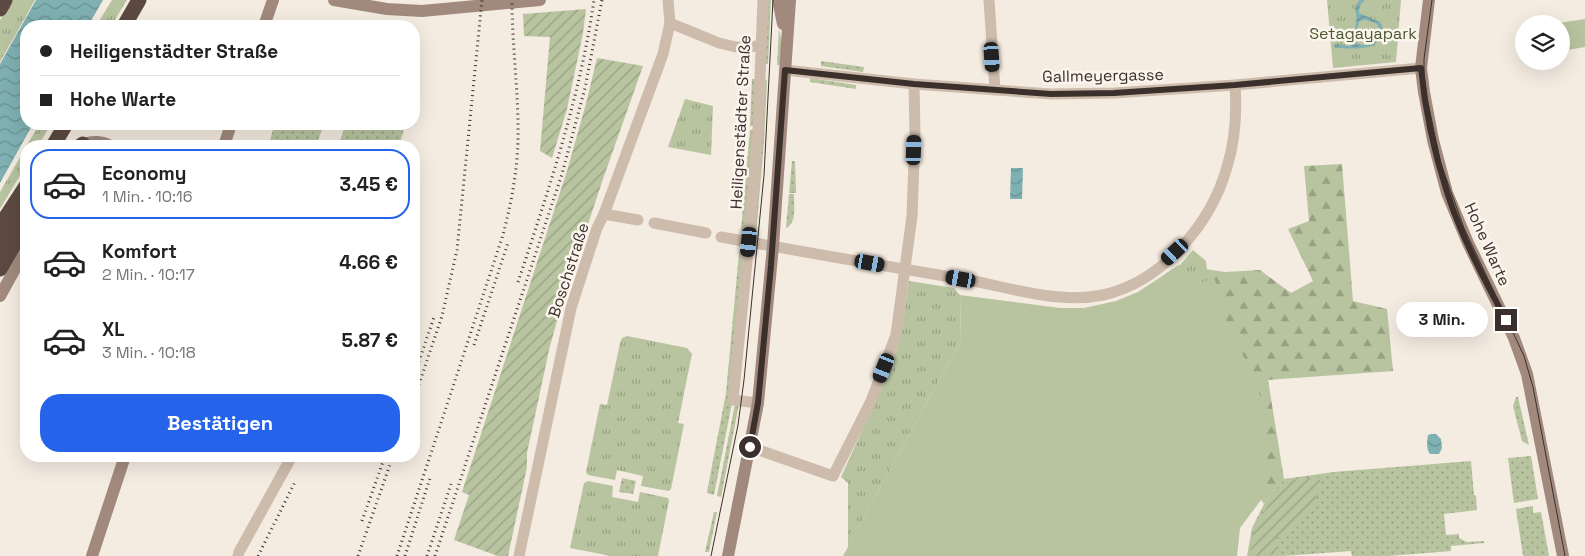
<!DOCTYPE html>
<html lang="de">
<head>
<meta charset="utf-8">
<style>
	:root { --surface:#fff; --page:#f2f2f2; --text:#222; --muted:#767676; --line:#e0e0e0; --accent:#2563eb }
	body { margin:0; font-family:"Space Grotesk",sans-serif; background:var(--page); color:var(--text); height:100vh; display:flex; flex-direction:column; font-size:19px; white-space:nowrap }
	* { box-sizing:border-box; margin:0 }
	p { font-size:16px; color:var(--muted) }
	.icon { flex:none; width:28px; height:28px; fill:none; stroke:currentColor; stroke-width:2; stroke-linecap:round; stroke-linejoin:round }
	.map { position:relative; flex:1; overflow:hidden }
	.details { position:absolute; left:20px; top:140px; width:400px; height:322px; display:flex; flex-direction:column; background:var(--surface); border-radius:20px; box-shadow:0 5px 20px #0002 }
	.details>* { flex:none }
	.banner { position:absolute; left:20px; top:20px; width:400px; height:110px; border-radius:20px; box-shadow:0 5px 20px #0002; display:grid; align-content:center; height:110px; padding:0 20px; background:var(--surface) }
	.buttons { position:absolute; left:1515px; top:15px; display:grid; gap:10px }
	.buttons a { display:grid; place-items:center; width:55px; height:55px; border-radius:50%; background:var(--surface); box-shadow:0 5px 20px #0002; font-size:25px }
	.end { position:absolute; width:22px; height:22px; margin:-11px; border:6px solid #3b302b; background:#fff; box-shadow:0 0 0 2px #fff }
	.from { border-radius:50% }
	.bubble { position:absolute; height:35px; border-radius:18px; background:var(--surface); box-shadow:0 5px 20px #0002; font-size:16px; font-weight:700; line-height:35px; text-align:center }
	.car { position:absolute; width:15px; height:30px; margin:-15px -8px; border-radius:6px; box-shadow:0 0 4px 1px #0007; background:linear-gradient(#222 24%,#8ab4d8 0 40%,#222 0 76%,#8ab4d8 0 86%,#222 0) }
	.banner b { display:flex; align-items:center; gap:18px; height:48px; font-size:19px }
	.banner b+b { border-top:1px solid var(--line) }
	.banner i { width:12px; height:12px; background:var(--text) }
	ul { padding:9px 0 0; list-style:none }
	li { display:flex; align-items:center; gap:15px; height:70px; margin:0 10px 8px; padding:0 10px; border:2px solid transparent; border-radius:20px }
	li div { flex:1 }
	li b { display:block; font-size:19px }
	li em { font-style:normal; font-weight:700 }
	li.selected { border-color:var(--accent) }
	li>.icon { width:45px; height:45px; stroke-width:1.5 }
	.primary-button { display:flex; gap:10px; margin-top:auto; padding:10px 20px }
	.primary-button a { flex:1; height:58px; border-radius:20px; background:var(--accent); color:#fff; font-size:20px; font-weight:700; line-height:58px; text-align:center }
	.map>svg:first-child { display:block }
	.grass { fill:url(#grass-dots) }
	.forest { fill:url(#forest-firs) }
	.park { fill:url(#park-tufts) }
	.garden { fill:url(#garden-furrows) }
	.pitch { fill:#b8c4a0 }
	.water { fill:url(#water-waves); fill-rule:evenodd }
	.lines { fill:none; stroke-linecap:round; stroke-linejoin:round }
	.street { stroke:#cdbbac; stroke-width:11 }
	.secondary { stroke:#a18a7d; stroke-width:12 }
	.highway { stroke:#5c4a42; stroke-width:15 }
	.tram { stroke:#3b302b; stroke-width:1 }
	.rail { stroke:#3b302b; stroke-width:3; stroke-dasharray:1 4; stroke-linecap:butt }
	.route { stroke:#3b302b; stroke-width:6 }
	.labels { text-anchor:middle; stroke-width:5; stroke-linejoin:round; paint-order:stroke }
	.park-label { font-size:16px; fill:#4a5a2e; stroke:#fbf5ee }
	.street-label { font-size:16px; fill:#3b302b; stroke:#fbf5ee }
</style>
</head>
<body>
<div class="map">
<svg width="1585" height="556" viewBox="0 0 1585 556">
	<defs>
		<pattern id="grass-dots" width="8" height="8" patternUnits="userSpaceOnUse" patternTransform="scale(1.25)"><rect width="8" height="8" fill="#b8c4a0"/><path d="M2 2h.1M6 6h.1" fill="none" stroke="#97a083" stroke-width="1.8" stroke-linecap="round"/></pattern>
		<pattern id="forest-firs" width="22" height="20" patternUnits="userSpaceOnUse" patternTransform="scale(1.25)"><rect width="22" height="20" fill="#b8c4a0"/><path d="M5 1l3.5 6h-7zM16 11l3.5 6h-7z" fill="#97a083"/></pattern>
		<pattern id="park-tufts" width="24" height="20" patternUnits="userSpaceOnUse" patternTransform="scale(1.25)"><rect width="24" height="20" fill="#b8c4a0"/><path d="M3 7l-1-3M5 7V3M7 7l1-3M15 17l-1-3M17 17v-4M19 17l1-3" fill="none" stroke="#97a083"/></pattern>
		<pattern id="garden-furrows" width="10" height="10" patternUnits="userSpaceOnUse" patternTransform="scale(1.25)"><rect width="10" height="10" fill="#b8c4a0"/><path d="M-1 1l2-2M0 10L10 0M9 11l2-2" fill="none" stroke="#97a083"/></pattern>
		<pattern id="water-waves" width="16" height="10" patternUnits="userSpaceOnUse" patternTransform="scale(1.25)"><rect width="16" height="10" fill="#7fb0b2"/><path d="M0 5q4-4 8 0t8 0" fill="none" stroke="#699091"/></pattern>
	</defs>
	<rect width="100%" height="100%" fill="#f4ebe1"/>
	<!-- grass -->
	<g class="grass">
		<polygon points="766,0 771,0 768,64 765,64"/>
		<polygon points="779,29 782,42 780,65 777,65"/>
		<polygon points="821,61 864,67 863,72 821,66"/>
		<polygon points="810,78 856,85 856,89 810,82"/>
		<polygon points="752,79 757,79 754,126 750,126"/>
		<polygon points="764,79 767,80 764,141 756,235 753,235"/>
		<polygon points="275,124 324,124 316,146 268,146"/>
		<polygon points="346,124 390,124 404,129 399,146 338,146"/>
		<polygon points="754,129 746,233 743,233 741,230 750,130"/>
		<polygon points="792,161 795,161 796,193 789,193"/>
		<path d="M789 194H794C794 205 797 224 786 228Z"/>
		<polygon points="741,250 744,250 732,403 714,495 707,493 708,487 726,393 739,253"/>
		<polygon points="1516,397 1518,397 1529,445 1522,441 1513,406"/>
		<polygon points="735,404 739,404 721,497 717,496"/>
		<polygon points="1531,456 1538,499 1514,503 1508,458"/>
		<polygon points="1471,461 1474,495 1476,496 1477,510 1444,514 1446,535 1459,534 1459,538 1467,542 1484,541 1484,543 1451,546 1451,551 1389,556 1352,556 1351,551 1284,556 1247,556 1252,528 1264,504 1284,479 1334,472"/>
		<polygon points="622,478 636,481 633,494 619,492"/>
		<polygon points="1533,506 1533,513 1541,512 1549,556 1523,556 1516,509"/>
		<polygon points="714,512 717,512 709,552 705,552"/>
	</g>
	<!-- forest -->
	<polygon class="forest" points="1342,164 1353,301 1387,309 1393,371 1268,380 1284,479 1264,504 1251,484 1190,285 1165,274 1179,265 1225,272 1260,270 1291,293 1313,281 1288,229 1309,221 1304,166"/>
	<!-- park -->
	<g class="park">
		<polygon points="12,0 35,0 0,62 0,20"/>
		<polygon points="112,0 127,0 111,26 96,26"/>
		<polygon points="1327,0 1401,0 1396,62 1333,68"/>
		<polygon points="685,99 713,106 711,155 668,147"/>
		<polygon points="40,124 51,124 38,146 26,146"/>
		<polygon points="26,147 26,165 0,209 0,192"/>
		<polygon points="1193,250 1206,261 1213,324 1201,304 1199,278 1193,279 1180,265"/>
		<polygon points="909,281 954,288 960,295 961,342 919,416 848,547 848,483 841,477 889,371 901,336"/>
		<polygon points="627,336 687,348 692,354 678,423 684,424 671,489 669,491 641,486 643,476 617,470 615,480 588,475 586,472 600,404 607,405 620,343 622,338"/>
		<polygon points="588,481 613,486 612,497 638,502 640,492 668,498 669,501 658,556 611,556 570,548 584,483"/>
	</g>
	<!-- garden -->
	<g class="garden">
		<polygon points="586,9 583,33 567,109 552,158 540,151 550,37 524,36 523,14"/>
		<polygon points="597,58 643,66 603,179 561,306 549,350 527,453 527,467 508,556 498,556 454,540 469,495 462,492 567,171 587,100"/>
		<polygon points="1321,477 1316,500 1287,535 1277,537 1278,548 1270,555 1250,556 1253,529 1256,523 1286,480"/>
	</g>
	<!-- pitch -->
	<g class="pitch">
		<polygon points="1585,19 1585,47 1561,51 1561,24 1552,24"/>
		<polygon points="1179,265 1194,283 1215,280 1227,326 1251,370 1261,398 1267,433 1267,471 1261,500 1240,528 1237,556 843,556 919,416 961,342 960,295 1060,308 1084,308 1116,301 1138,292"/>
	</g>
	<!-- water -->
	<g class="water">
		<polygon points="36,0 103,0 88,26 26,26 26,124 33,124 0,183 0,64"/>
		<path d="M1359 0H1365L1359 6V13L1380 22C1383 27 1384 31 1381 37 1374 52 1350 48 1336 48L1334 47 1335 44 1350 46 1354 44C1353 32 1359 21 1355 9ZM1367 20 1377 24 1380 32C1376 42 1367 47 1357 44L1355 39 1359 22 1363 20Z"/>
		<polygon points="1011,168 1023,168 1022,199 1010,199"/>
		<path d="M1431 434H1436L1441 439 1442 448 1439 454H1430C1426 449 1427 441 1428 435Z"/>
	</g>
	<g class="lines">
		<!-- street -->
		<g class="street">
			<polyline points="989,0 995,90"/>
			<polyline points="670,23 719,43 736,47 761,46"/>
			<polyline points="785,70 914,84 1051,94 1114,93 1235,85 1421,68"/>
			<polyline points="604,214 638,220"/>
			<polyline points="654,223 706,233"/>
			<path d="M721 237C803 252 886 266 968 280 1012 288 1058 304 1103 295 1162 282 1211 224 1227 167 1235 141 1237 113 1235 85"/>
			<polyline points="758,403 733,400 749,242 758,129 763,0"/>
			<polyline points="750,447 833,476 871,401 896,335 912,216 915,134 914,84"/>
			<polyline points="238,556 239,552 292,456"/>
			<polyline points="519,556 571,308 597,228 604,214 663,54 670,23 668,0"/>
		</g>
		<!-- secondary -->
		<g class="secondary">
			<polyline points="334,0 387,9 422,11 540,0"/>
			<polyline points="778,0 783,24"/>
			<polyline points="1429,0 1421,68 1424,92 1433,140 1447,193 1468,243 1514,338 1527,374 1563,556"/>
			<polyline points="264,26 273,0"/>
			<path d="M82 146 83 144C94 141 101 141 111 146"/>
			<polyline points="224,146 231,124"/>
			<polyline points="0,296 26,249"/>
			<polyline points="92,556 125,456"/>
			<polyline points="728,556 758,403 773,246 790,0"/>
		</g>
		<!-- highway -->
		<g class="highway">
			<polyline points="0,9 5,0"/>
			<polyline points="124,26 139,0"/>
			<polyline points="53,146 66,124"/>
			<polyline points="80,146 83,144"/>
			<polyline points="0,226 26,186"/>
			<polyline points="0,249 26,201"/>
			<polyline points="0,269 26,224"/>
		</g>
		<!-- tram -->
		<g class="tram">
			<polyline points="1432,0 1424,59 1424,74 1427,98 1441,164 1464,228 1524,356 1533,387 1565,556"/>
			<polyline points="711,556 738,425 744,380 764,175 773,0"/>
		</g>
		<!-- rail -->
		<g class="rail">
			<path d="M518 282C549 189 580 97 594 0"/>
			<polyline points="474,345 508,243"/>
			<polyline points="414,376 434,317"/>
			<polyline points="414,399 442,316 457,250 482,0"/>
			<polyline points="362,521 385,456"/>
			<polyline points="258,556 295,482"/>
			<polyline points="358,556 393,456"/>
			<path d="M397 556 503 235C511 204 517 173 518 141 519 94 512 47 512 0"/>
			<polyline points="405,556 430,478"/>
			<polyline points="427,556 451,484"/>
			<polyline points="435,556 562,174 585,88 602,0"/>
		</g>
	</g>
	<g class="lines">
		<!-- route -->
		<path class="route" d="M750 447 758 403 771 265 785 70 914 84 1051 94 1114 93 1235 85 1421 68C1425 110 1434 152 1447 192 1461 236 1484 279 1506 320"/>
	</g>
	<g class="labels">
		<!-- park labels -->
		<g class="park-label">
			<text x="1363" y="39">Setagayapark</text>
		</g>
		<!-- street labels -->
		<g class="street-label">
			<text transform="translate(1103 75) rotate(-1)" y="6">Gallmeyergasse</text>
			<text transform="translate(740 122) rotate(-87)" y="6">Heiligenstädter Straße</text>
			<text transform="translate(1488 244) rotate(66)" y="6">Hohe Warte</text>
			<text transform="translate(568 270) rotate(-72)" y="6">Boschstraße</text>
		</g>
	</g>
</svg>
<div class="buttons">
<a><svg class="icon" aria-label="layers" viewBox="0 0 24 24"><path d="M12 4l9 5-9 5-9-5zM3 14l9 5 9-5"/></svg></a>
</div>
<i class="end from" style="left:750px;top:447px"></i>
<i class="end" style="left:1506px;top:320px"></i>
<div class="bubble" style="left:1396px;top:302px;width:92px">3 Min.</div>
<i class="car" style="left:992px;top:57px;rotate:176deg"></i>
<i class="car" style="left:914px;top:150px;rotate:2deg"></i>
<i class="car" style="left:749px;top:242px;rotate:186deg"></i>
<i class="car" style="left:1175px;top:252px;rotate:227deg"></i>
<i class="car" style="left:870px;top:263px;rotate:100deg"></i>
<i class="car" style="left:961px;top:279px;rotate:280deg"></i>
<i class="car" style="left:884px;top:368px;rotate:202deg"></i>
<div class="banner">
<b><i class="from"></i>Heiligenstädter Straße</b>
<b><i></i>Hohe Warte</b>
</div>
<section class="details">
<ul>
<li class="selected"><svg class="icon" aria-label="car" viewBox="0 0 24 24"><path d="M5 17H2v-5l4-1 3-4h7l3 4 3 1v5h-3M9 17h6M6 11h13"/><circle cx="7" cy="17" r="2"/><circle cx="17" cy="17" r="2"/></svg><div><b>Economy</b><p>1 Min. · 10:16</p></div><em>3.45 €</em></li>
<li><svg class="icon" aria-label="car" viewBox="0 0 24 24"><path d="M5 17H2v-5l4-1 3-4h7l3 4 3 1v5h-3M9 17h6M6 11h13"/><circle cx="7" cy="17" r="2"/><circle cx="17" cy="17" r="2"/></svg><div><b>Komfort</b><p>2 Min. · 10:17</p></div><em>4.66 €</em></li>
<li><svg class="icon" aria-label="car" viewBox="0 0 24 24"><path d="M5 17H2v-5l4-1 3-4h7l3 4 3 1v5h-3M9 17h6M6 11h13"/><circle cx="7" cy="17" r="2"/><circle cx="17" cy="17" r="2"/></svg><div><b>XL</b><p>3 Min. · 10:18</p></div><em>5.87 €</em></li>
</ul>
<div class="primary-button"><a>Bestätigen</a></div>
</section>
</div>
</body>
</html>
